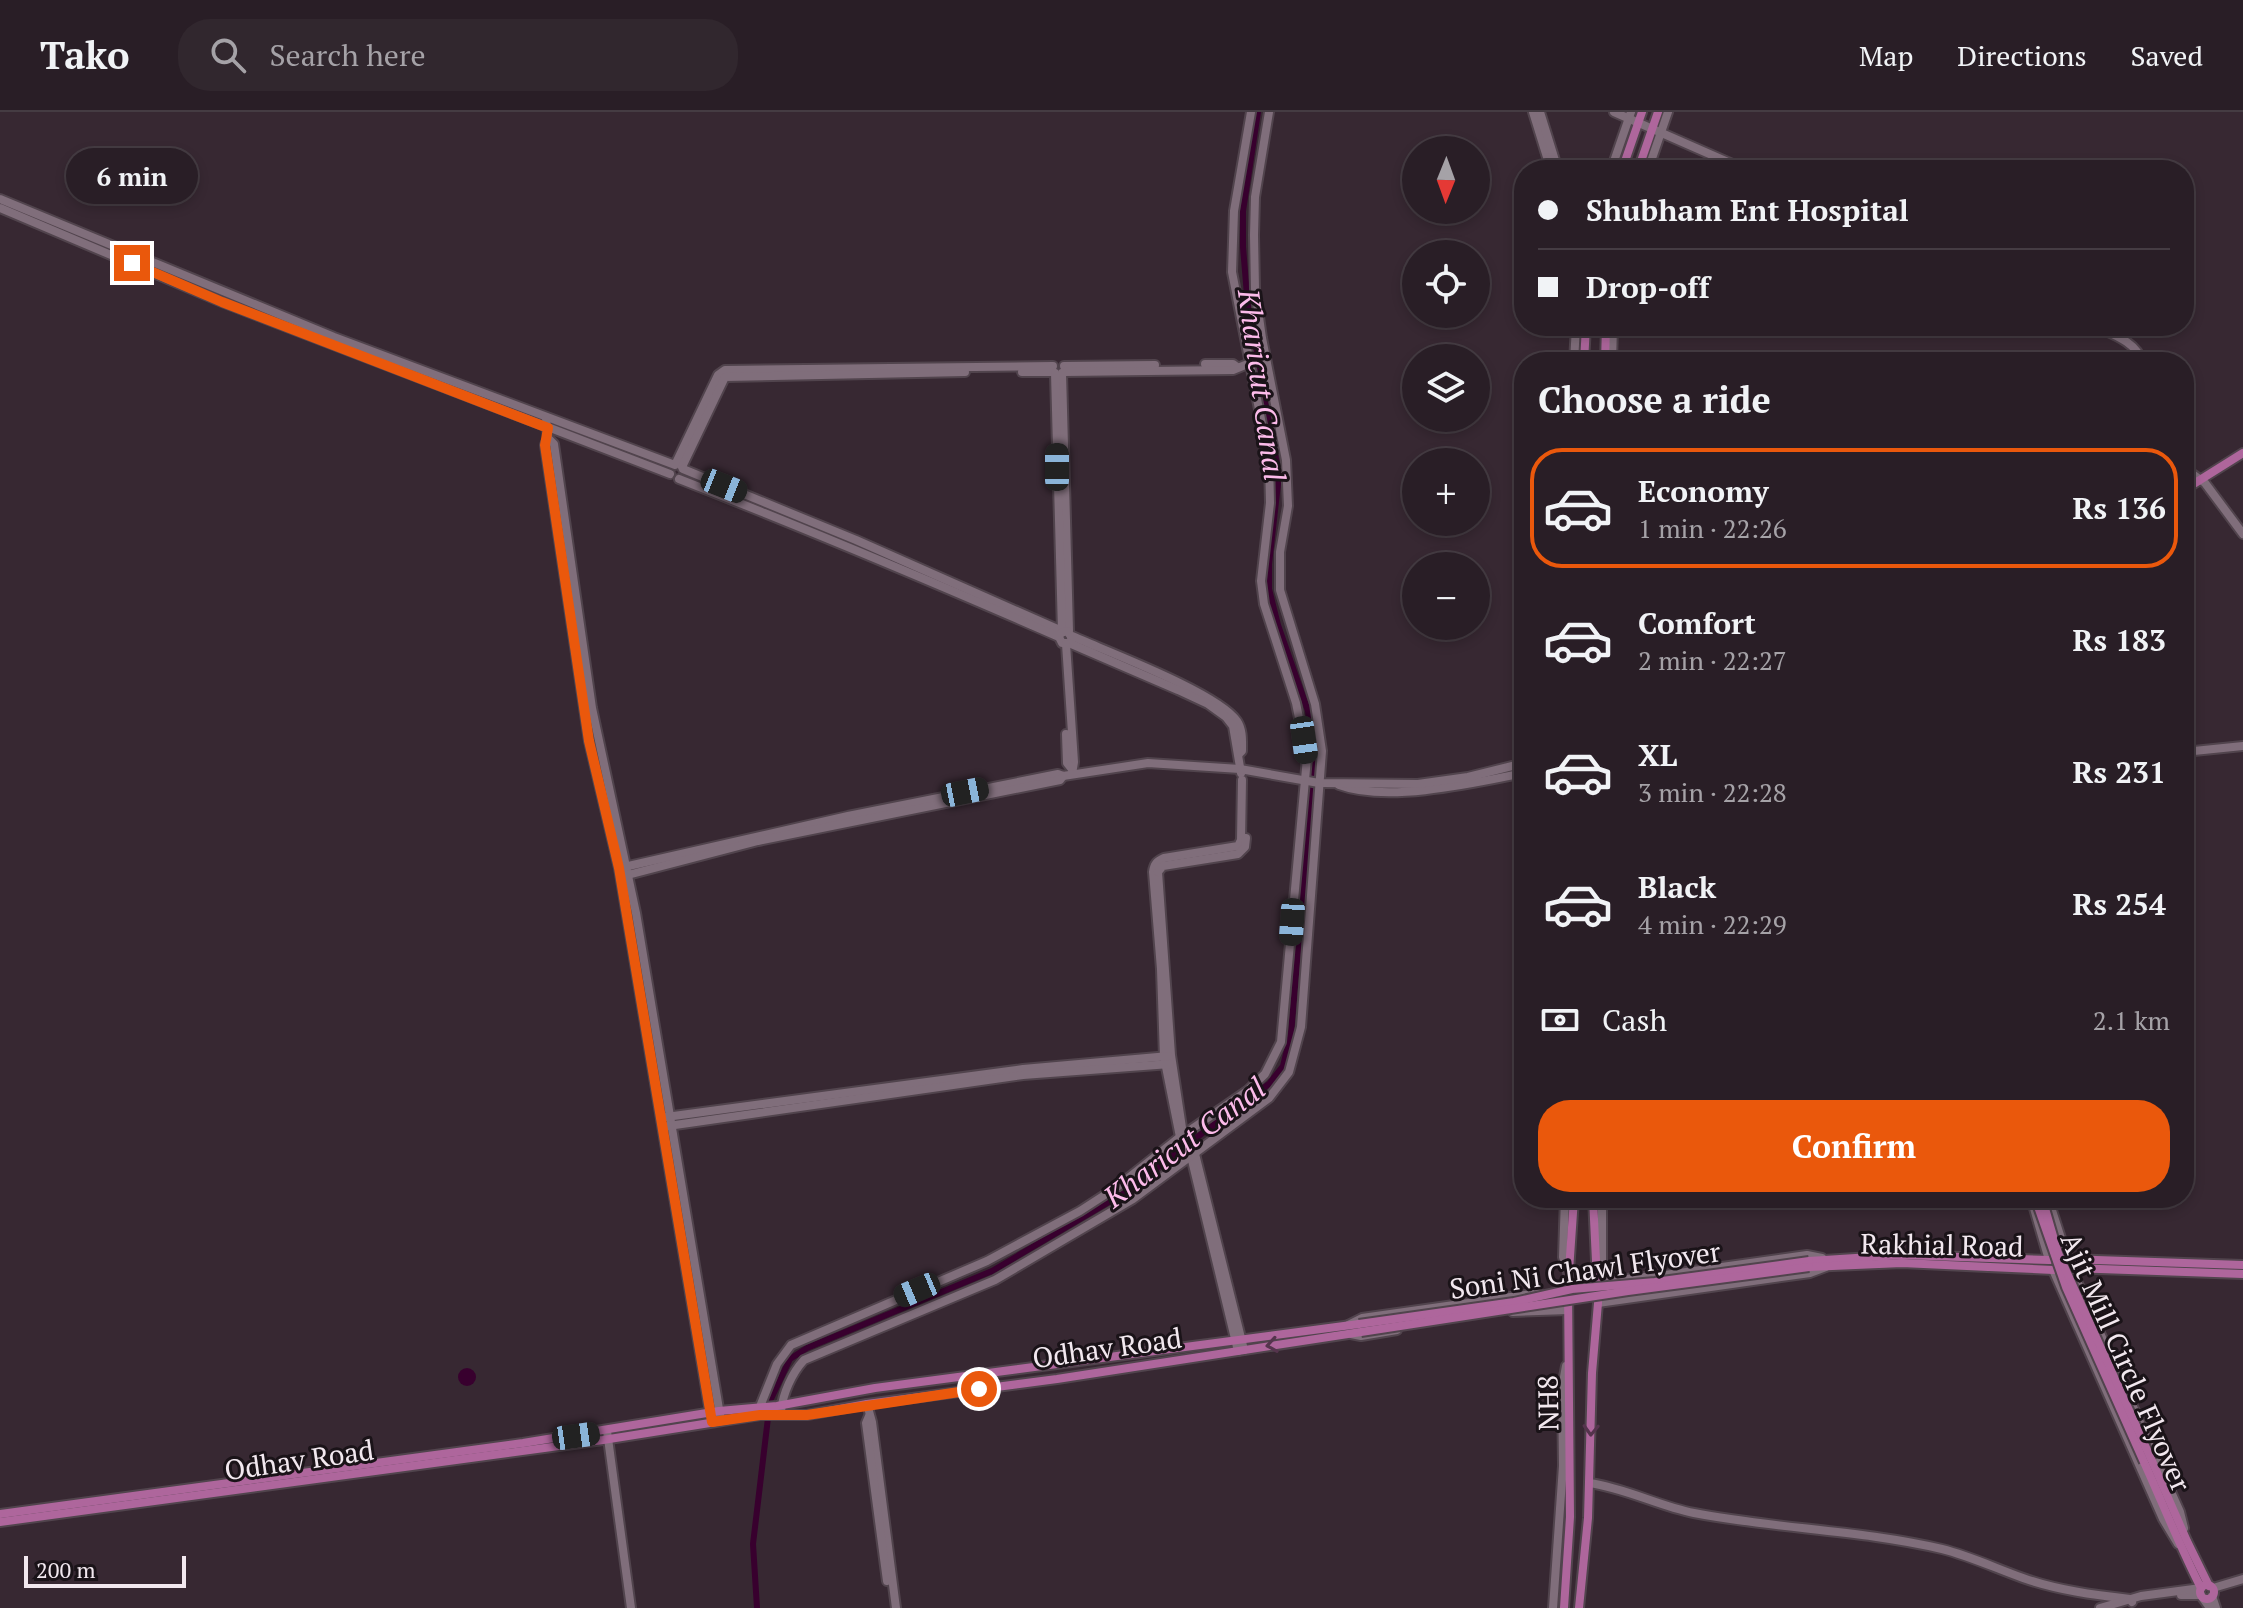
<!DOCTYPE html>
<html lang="en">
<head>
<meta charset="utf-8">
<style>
	:root { --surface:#291e26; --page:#31272e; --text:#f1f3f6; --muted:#a5a2a7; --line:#453c43; --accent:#ea580c }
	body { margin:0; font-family:"PT Serif",serif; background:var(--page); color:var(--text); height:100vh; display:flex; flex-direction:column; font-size:30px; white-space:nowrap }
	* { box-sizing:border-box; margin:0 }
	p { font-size:26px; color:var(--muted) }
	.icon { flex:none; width:44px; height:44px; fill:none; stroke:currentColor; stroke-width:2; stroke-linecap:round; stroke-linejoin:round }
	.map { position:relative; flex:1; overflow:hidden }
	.sheet { position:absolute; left:1514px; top:240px; width:680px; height:856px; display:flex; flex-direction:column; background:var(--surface); border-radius:32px; box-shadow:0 4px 12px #0003,0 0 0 2px var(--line) }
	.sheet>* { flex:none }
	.guide { position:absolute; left:1514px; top:48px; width:680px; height:176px; border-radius:32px; box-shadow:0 4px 12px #0003,0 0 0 2px var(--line); display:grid; align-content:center; height:176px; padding:0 24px; background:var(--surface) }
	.needle { width:52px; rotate:181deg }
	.fabs { position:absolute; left:1402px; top:24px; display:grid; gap:16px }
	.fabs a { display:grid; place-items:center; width:88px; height:88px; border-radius:50%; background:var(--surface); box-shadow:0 4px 12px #0003,0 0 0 2px var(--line); font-size:40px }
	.scale { position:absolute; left:24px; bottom:20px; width:162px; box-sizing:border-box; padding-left:8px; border:4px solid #f2e8ef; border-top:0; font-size:22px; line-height:28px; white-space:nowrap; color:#f2e8ef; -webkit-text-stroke:6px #1a1318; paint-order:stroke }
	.end { position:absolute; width:36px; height:36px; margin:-18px; border:10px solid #ea580c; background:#fff; box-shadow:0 0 0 4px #fff }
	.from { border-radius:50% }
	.bubble { position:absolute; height:56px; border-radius:28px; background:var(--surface); box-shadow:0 4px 12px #0003,0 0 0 2px var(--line); font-size:26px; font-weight:700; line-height:56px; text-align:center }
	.car { position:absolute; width:24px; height:48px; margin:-24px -12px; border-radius:10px; box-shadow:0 0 6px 2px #0007; background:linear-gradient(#222 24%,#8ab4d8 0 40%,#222 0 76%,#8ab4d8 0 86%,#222 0) }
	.guide b { display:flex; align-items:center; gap:28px; height:76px; font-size:30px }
	.guide b+b { border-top:2px solid var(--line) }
	.guide i { width:20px; height:20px; background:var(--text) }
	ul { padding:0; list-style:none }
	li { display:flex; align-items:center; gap:24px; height:120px; margin:0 16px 12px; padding:0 8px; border:4px solid transparent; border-radius:32px }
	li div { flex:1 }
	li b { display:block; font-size:30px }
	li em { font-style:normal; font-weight:700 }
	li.current { border-color:var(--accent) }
	li>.icon { width:72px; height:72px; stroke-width:1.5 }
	h2 { padding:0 24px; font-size:36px; line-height:96px }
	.pay { display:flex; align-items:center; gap:20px; height:88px; padding:0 24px; font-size:30px }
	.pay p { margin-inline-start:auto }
	.primary-button { display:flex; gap:16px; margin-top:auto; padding:16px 24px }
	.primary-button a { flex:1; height:92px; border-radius:32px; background:var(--accent); color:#fff; font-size:32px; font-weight:700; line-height:92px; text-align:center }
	header { display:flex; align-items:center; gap:48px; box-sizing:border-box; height:112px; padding:0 40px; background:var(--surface); border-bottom:2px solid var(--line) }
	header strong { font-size:38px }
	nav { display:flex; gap:44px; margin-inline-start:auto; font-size:28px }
	.search { width:560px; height:72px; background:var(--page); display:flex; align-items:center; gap:20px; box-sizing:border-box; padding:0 28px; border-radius:32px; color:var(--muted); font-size:30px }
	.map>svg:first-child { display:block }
	.water { fill:#38002e }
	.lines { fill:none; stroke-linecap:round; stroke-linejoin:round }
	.canal { stroke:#38002e; stroke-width:6 }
	.secondary-casing { stroke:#51444d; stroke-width:12 }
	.primary-casing { stroke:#51444d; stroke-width:12 }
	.secondary { stroke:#806e7b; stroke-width:8 }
	.primary { stroke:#ae669c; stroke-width:8 }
	.primary-bridge-casing { stroke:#51444d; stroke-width:12; stroke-linecap:butt }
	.primary-bridge { stroke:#ae669c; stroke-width:8 }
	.oneway { stroke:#55344d }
	.route { stroke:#ea580c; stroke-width:10 }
	.labels { text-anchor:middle; stroke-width:6; stroke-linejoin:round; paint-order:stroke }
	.street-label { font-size:28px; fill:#f2e8ef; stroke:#1a1318 }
	.water-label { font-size:30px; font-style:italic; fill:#fcbbea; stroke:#1a1318 }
</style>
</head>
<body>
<header>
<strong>Tako</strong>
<div class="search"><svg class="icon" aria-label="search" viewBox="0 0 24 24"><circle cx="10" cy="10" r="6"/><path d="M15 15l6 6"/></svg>Search here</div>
<nav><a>Map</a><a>Directions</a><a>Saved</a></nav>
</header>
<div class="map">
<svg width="2243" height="1496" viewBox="0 0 2243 1496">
	<rect width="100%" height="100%" fill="#372832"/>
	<!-- water -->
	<circle class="water" cx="467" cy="1265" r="9"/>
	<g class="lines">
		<!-- canal -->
		<polyline class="canal" points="757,1496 753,1432 770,1289 790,1247 807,1236 992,1159 1131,1077 1177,1040 1269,972 1283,954 1291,922 1314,648 1308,599 1278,513 1269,477 1269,452 1279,363 1249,207 1243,135 1243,99 1258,0"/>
		<!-- secondary casing -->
		<g class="secondary-casing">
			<g id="secondary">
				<polyline points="1533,0 1551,58"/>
				<polyline points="1540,0 1558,58"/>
				<polyline points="1614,0 1746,58"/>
				<polyline points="1611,58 1631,0"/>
				<polyline points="1648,58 1668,0"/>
				<polyline points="0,87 334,225 675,353 718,263 725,258 1053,254"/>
				<polyline points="0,96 222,190 670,362"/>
				<path d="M2095 214C2112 222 2137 230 2142 250"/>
				<polyline points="1574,250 1576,214"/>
				<polyline points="1612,250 1613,214"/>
				<polyline points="1205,252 1233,252 1237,255"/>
				<polyline points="1064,254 1155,253"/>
				<polyline points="1022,260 1053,260"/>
				<polyline points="1064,260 1233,258 1250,251"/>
				<polyline points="1062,261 1069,519"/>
				<polyline points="546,306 548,326 545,333 589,629 619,756 711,1306"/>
				<polyline points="548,326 554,332 592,596 636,801 721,1309"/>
				<polyline points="2184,349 2191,361 2205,371 2243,422"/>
				<polyline points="682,355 725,265 965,260"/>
				<polyline points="683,357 856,428 1062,519 1055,261"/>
				<path d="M679 367C807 417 933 470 1059 525L1062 531H1069L1072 526 1067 519 1061 521 1059 525"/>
				<path d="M1072 524C1108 540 1218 581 1237 609 1243 618 1242 629 1242 639L1239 642"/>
				<polyline points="1069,531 1178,578 1208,592 1226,605 1233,614 1241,661"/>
				<polyline points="1066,532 1074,650 1072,662"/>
				<polyline points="1066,622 1067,651 1071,656"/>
				<polyline points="2184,640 2243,634"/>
				<path d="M1339 673C1387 691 1475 671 1524 661"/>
				<polyline points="624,755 848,704 1058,662 1063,664 1148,651 1240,657 1319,671 1418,672 1468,665 1524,651"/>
				<path d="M1154 756 1158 760 1171 943 1184 1029 1180 1025 1164 945 1161 857 1153 760C1154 752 1157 749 1164 746L1238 734 1241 728 1242 668"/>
				<polyline points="1158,760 1163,754 1238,742 1245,735 1246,726"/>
				<polyline points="624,764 758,729 1060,668 1063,664"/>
				<polyline points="666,1005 1023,957 1169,944"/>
				<polyline points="668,1014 1023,963 1170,952"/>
				<polyline points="1565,1086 1563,1145 1569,1163"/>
				<polyline points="2031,1086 2049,1148"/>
				<polyline points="2048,1086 2069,1151"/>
				<polyline points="2071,1156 2180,1400 2184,1416"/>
				<polyline points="2053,1158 2163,1407 2178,1432"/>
				<polyline points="1597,1160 1602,1149 1602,1086"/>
				<polyline points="1596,1170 1665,1163 1807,1143 1822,1146"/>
				<polyline points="1598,1191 1810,1161 1826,1155"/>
				<polyline points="1513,1200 1568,1198"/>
				<polyline points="1348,1213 1362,1206 1539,1181"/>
				<polyline points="1351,1222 1361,1224 1397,1218"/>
				<polyline points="1238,1239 1190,1040 1195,1042 1244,1238"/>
				<polyline points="867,1292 872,1310 896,1496"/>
				<path d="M781 1299C783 1281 792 1261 804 1248L995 1168 1133 1087 1269 986 1289 960 1301 915 1322 639 1315 592 1280 478V440L1288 394 1286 348 1262 226 1255 177 1254 123 1255 85 1269 0"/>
				<polyline points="757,1302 777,1252 791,1233 987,1149 1080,1099 1117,1075 1180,1025 1247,979 1265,962 1281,930 1307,646 1296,591 1264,492 1261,469 1270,391 1269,348 1232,160 1234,99 1251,0"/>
				<polyline points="869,1304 866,1311 887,1469"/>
				<polyline points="607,1319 631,1496"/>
				<path d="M1589 1371C1626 1376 1658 1394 1694 1401 1777 1417 1861 1418 1942 1437 1970 1444 1995 1456 2023 1466 2057 1478 2094 1483 2130 1487L2132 1490"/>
				<polyline points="2213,1476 2243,1467"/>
				<polyline points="2181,1483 2201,1483"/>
				<polyline points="2212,1484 2216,1496"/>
				<polyline points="2202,1485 2210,1496"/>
				<polyline points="1553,1496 1563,1354 1562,1276 1566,1254"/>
				<polyline points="2100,1496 2141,1484 2201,1476"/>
			</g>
		</g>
		<!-- primary casing -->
		<g class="primary-casing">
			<g id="primary">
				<polyline points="1622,58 1642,0"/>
				<polyline points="1638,58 1658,0"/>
				<polyline points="1584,250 1586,214"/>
				<polyline points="1605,250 1606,214"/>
				<polyline points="2184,378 2243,341"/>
				<polyline points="2067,1147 2243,1153"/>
				<polyline points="1809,1149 1902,1143 2049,1148"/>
				<polyline points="1809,1155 1902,1151 2053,1158"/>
				<polyline points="2071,1156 2243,1162"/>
				<polyline points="2152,1349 2187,1429 2209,1474"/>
				<path d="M2144 1350C2163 1392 2180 1435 2201 1476"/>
				<polyline points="0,1402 523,1331 719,1299 777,1294 875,1276 1359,1212"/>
				<polyline points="0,1410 603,1328 760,1303 807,1303 867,1292 1057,1267 1361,1220"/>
				<circle cx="2207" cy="1480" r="7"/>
				<polyline points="1564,1496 1570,1405 1568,1174 1574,1086"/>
				<polyline points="1579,1496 1588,1406 1592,1261 1598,1191 1593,1086"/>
			</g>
		</g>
		<!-- secondary -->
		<use href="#secondary" class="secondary"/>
		<!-- primary -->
		<use href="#primary" class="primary"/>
		<!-- primary-bridge casing -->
		<g class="primary-bridge-casing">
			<g id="primary-bridge">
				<polyline points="2035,1086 2066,1175 2144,1350"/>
				<polyline points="2042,1086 2058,1141 2152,1349"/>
				<polyline points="1359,1212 1514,1190 1572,1177 1655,1170 1809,1149"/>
				<polyline points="1361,1220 1628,1179 1809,1155"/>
			</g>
		</g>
		<!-- primary-bridge -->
		<use href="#primary-bridge" class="primary-bridge"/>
	</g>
	<!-- one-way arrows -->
	<defs><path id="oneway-chevron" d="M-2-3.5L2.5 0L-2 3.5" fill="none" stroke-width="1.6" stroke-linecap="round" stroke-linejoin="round" transform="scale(2)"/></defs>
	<g class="oneway">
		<use href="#oneway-chevron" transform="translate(1272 1233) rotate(171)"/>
		<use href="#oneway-chevron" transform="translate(1591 1318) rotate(92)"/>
	</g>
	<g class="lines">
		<!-- route -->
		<polyline class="route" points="132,151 222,190 548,316 545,333 589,629 619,756 712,1310 760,1303 807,1303 979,1277"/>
	</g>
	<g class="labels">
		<!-- street labels -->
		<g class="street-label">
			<text transform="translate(1942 1133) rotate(1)" y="10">Rakhial Road</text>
			<text transform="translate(1585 1158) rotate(-8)" y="10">Soni Ni Chawl Flyover</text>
			<text transform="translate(1107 1236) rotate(-8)" y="10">Odhav Road</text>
			<text transform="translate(2126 1250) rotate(66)" y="10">Ajit Mill Circle Flyover</text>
			<text transform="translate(1548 1291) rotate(-91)" y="10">NH8</text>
			<text transform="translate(299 1348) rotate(-8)" y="10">Odhav Road</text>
		</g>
		<!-- water labels -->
		<g class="water-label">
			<text transform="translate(1261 273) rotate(82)" y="10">Kharicut Canal</text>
			<text transform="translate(1185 1031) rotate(-37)" y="10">Kharicut Canal</text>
		</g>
	</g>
</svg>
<div class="fabs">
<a><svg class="needle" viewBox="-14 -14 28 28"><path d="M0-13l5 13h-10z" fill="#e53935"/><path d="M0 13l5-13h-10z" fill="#a5a2a7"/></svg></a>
<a><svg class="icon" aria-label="locate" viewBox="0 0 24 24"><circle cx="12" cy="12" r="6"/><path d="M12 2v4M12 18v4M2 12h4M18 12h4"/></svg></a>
<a><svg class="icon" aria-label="layers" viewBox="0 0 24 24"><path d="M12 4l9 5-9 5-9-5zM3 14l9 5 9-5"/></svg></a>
<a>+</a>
<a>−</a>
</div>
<div class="scale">200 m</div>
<i class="end from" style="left:979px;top:1277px"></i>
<i class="end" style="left:132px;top:151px"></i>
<div class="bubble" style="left:66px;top:36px;width:132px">6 min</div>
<i class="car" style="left:1057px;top:355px;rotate:0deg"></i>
<i class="car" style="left:724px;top:374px;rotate:112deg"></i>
<i class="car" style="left:1304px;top:628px;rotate:172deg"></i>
<i class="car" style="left:965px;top:680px;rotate:79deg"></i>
<i class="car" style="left:1292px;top:810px;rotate:184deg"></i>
<i class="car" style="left:917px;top:1178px;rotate:247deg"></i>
<i class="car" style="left:576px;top:1324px;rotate:82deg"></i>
<div class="guide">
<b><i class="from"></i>Shubham Ent Hospital</b>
<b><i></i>Drop-off</b>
</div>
<section class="sheet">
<h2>Choose a ride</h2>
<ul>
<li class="current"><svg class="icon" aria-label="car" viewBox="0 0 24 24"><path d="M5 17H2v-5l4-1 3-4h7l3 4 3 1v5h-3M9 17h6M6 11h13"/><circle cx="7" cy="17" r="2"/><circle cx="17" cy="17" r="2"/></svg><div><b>Economy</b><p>1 min · 22:26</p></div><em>Rs 136</em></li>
<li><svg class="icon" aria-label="car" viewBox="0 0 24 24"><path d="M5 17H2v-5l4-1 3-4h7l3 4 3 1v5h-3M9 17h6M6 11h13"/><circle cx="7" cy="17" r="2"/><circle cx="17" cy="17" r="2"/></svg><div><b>Comfort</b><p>2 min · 22:27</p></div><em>Rs 183</em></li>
<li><svg class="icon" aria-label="car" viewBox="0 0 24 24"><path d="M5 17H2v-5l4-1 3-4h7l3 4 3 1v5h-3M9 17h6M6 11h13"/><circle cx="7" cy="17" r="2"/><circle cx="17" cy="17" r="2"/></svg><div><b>XL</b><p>3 min · 22:28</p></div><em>Rs 231</em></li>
<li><svg class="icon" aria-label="car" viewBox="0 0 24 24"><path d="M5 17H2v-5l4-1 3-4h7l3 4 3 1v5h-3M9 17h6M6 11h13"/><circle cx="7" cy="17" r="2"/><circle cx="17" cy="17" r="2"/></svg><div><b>Black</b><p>4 min · 22:29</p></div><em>Rs 254</em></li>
</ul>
<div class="pay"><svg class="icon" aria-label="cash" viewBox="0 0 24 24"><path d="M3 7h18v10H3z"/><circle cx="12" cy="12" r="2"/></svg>Cash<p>2.1 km</p></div>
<div class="primary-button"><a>Confirm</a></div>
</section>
</div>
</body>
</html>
